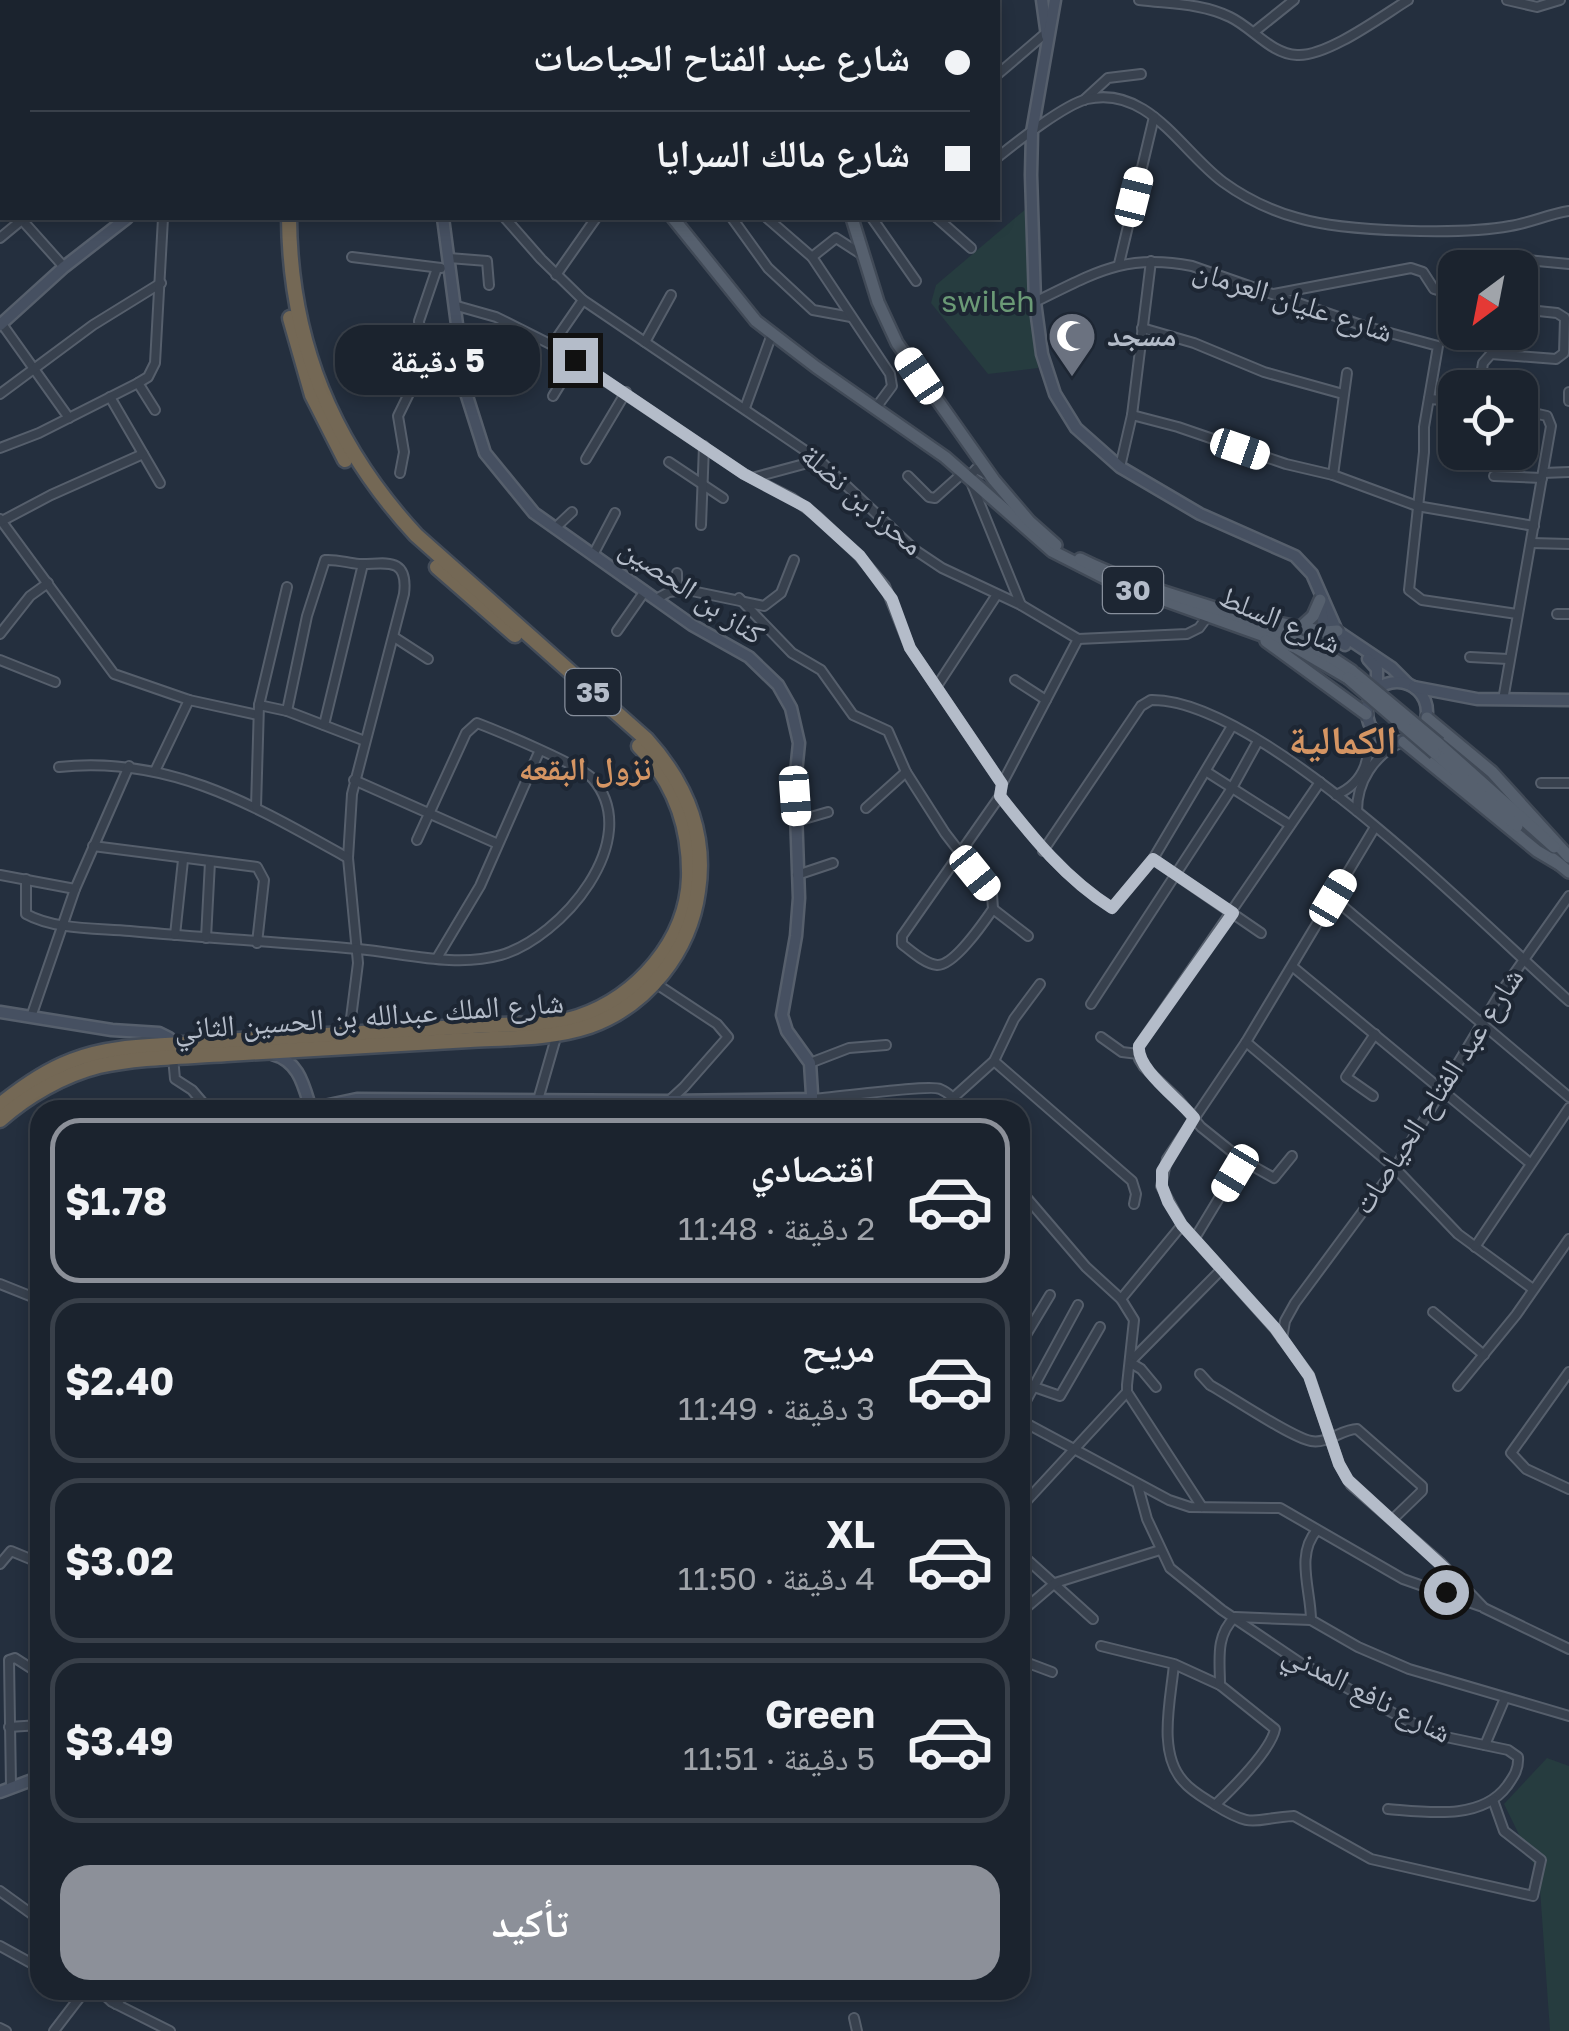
<!DOCTYPE html>
<html lang="ar">
<head>
<meta charset="utf-8">
<style>
	:root { --surface:#1b232e; --page:#242b36; --text:#f1f3f6; --muted:#a0a4aa; --line:#39404a; --accent:#8c9099 }
	body { margin:0; font-family:"Golos Text","Noto Naskh Arabic",sans-serif; background:var(--page); color:var(--text); direction:rtl; height:100vh; display:flex; flex-direction:column; font-size:38px; white-space:nowrap }
	* { box-sizing:border-box; margin:0 }
	p { font-size:32px; color:var(--muted) }
	.icon { flex:none; width:55px; height:55px; fill:none; stroke:currentColor; stroke-width:2; stroke-linecap:round; stroke-linejoin:round }
	.map { position:relative; flex:1; overflow:hidden; direction:ltr }
	.sheet { position:absolute; left:30px; top:1100px; width:1000px; height:900px; display:flex; flex-direction:column; background:var(--surface); border-radius:30px; box-shadow:0 5px 15px #0003,0 0 0 2px var(--line); direction:rtl }
	.sheet>* { flex:none }
	.guide { position:absolute; left:0px; top:0px; width:1000px; height:220px; box-shadow:0 5px 15px #0003,0 0 0 2px var(--line); direction:rtl; display:grid; align-content:center; height:220px; padding:0 30px; background:var(--surface) }
	.needle { width:65px; rotate:212deg }
	.tools { position:absolute; left:1438px; top:250px; display:grid; gap:20px }
	.tools a { display:grid; place-items:center; width:100px; height:100px; border-radius:20px; background:var(--surface); box-shadow:0 5px 15px #0003,0 0 0 2px var(--line); font-size:50px }
	.end { position:absolute; width:45px; height:45px; margin:-22px; border:12px solid #b4bcc9; background:#111; box-shadow:0 0 0 5px #111 }
	.from { border-radius:50% }
	.bubble { position:absolute; height:70px; border-radius:30px; background:var(--surface); box-shadow:0 5px 15px #0003,0 0 0 2px var(--line); font-size:32px; font-weight:700; line-height:70px; text-align:center; direction:rtl }
	.car { position:absolute; width:30px; height:60px; margin:-30px -15px; border-radius:12px; box-shadow:0 0 8px 2px #0007; background:linear-gradient(#fff 24%,#345 0 40%,#fff 0 76%,#345 0 86%,#fff 0) }
	.guide b { display:flex; align-items:center; gap:35px; height:95px; font-size:38px }
	.guide b+b { border-top:2px solid var(--line) }
	.guide i { width:25px; height:25px; background:var(--text) }
	ul { padding:18px 0 0; list-style:none }
	li { display:flex; align-items:center; gap:30px; height:165px; margin:0 20px 15px; padding:0 10px; border:5px solid var(--line); border-radius:30px }
	li div { flex:1 }
	li b { display:block; font-size:38px }
	li em { font-style:normal; font-weight:700 }
	li.on { border-color:var(--accent) }
	li>.icon { width:90px; height:90px; stroke-width:1.5 }
	.button { display:flex; gap:20px; margin-top:auto; padding:20px 30px }
	.button a { flex:1; height:115px; border-radius:30px; background:var(--accent); color:#fff; font-size:40px; font-weight:700; line-height:115px; text-align:center }
	.map>svg:first-child { display:block }
	.green { fill:#263c3f }
	.lines { fill:none; stroke-linecap:round; stroke-linejoin:round }
	.street-casing { stroke:#565f6c; stroke-width:12 }
	.secondary-casing { stroke:#565f6c; stroke-width:15 }
	.primary-casing { stroke:#414a57; stroke-width:16 }
	.highway-casing { stroke:#434c59; stroke-width:19 }
	.street { stroke:#38414e; stroke-width:8 }
	.secondary { stroke:#465061; stroke-width:10 }
	.primary { stroke:#56606e; stroke-width:11 }
	.highway { stroke:#746855; stroke-width:14 }
	.primary-bridge-casing { stroke:#414a57; stroke-width:16; stroke-linecap:butt }
	.primary-bridge { stroke:#56606e; stroke-width:11 }
	.route { stroke:#b4bcc9; stroke-width:12 }
	.labels { text-anchor:middle; stroke-width:8; stroke-linejoin:round; paint-order:stroke }
	.shield { fill:#1d2633; stroke:#878f9c; stroke-width:2.5 }
	.shield-label { font-size:28px; font-weight:bold; fill:#b4bcc9 }
	.street-label { font-size:30px; fill:#b4bcc9; stroke:#1d2633 }
	.park-label { font-size:30px; fill:#6b9a76; stroke:#1d2633 }
	.poi-label { font-size:30px; font-weight:bold; fill:#b4bcc9; stroke:#1d2633; text-anchor:start }
	.neighbourhood-label { font-size:32px; font-weight:bold; fill:#d59563; stroke:#1d2633 }
	.district-label { font-size:40px; font-weight:bold; fill:#d59563; stroke:#1d2633 }
</style>
</head>
<body>
<div class="map">
<svg width="1569" height="2031" viewBox="0 0 1569 2031">
	<rect width="100%" height="100%" fill="#242f3e"/>
	<!-- green -->
	<g class="green">
		<polygon points="1027,208 1038,368 988,374 931,303 936,285"/>
		<polygon points="1547,1758 1569,1766 1569,2031 1550,2031 1539,1875 1504,1804"/>
	</g>
	<g class="lines">
		<!-- street casing -->
		<g class="street-casing">
			<g id="street">
				<polyline points="595,0 599,2"/>
				<polyline points="680,0 682,2"/>
				<path d="M1139 0C1170 4 1201 3 1230 17 1253 28 1271 54 1297 55 1327 57 1382 16 1408 0"/>
				<polyline points="1507,0 1537,7 1560,0"/>
				<polyline points="81,2 84,0"/>
				<polyline points="583,2 584,0"/>
				<polyline points="652,2 656,0"/>
				<polyline points="1254,32 1294,0"/>
				<polyline points="998,74 1047,32"/>
				<polyline points="1084,100 1108,78 1141,74"/>
				<path d="M998 157C1016 142 1066 104 1087 99 1148 85 1181 151 1223 182 1245 198 1272 211 1298 218 1345 232 1462 235 1510 226 1530 223 1549 214 1569 211"/>
				<polyline points="505,218 541,259 583,300 819,460 915,550 942,568 1021,605 1078,639 1187,634 1199,628 1208,616"/>
				<polyline points="732,218 768,268 813,310 851,317"/>
				<polyline points="767,218 812,257 890,374 892,386 875,409"/>
				<polyline points="872,218 916,281"/>
				<polyline points="937,218 971,248"/>
				<polyline points="22,220 64,267"/>
				<polyline points="0,238 23,219"/>
				<polyline points="352,257 441,268"/>
				<polyline points="812,257 836,238 864,256"/>
				<polyline points="449,258 487,261 489,285"/>
				<polyline points="1119,264 1154,117"/>
				<polyline points="1502,268 1527,260 1569,264"/>
				<polyline points="556,275 596,218"/>
				<polyline points="1274,294 1411,268 1423,272 1434,289 1455,295"/>
				<path d="M1035 302C1095 273 1124 253 1192 266L1364 326 1438 346 1424 427V452L1409 590 1422 600 1517 614"/>
				<polyline points="457,306 496,317 552,345 744,474 792,498 817,516 859,556 885,586 910,648 1002,784"/>
				<polyline points="2,324 69,418"/>
				<polyline points="1142,328 1194,343 1264,372 1343,394"/>
				<polyline points="645,342 671,295"/>
				<polyline points="552,345 583,300"/>
				<polyline points="138,383 155,410"/>
				<polyline points="1479,388 1483,363 1491,354 1556,359 1564,353 1565,318 1557,313 1520,309"/>
				<polyline points="1569,392 1569,401"/>
				<polyline points="0,394 93,325 161,283"/>
				<polyline points="553,396 575,360"/>
				<polyline points="110,397 160,483"/>
				<polyline points="1429,399 1455,401"/>
				<polyline points="745,408 772,334"/>
				<polyline points="1132,415 1178,427 1286,464 1333,475 1417,506 1534,526"/>
				<polyline points="0,448 39,433 138,383 148,377 155,363 163,218"/>
				<polyline points="586,459 626,392"/>
				<polyline points="669,462 723,498"/>
				<polyline points="1120,467 1132,415 1151,261"/>
				<polyline points="400,473 404,452 398,416 422,367 419,321 437,268"/>
				<polyline points="1543,473 1569,472"/>
				<polyline points="986,474 976,469 969,477 1021,605"/>
				<polyline points="1333,475 1347,373"/>
				<polyline points="908,476 929,497 935,498 964,472"/>
				<polyline points="1494,476 1542,478"/>
				<polyline points="752,478 819,460"/>
				<polyline points="0,519 114,674 189,700 258,715"/>
				<polyline points="0,522 51,495 143,454"/>
				<polyline points="701,525 704,446"/>
				<polyline points="555,528 572,512"/>
				<polyline points="1531,543 1569,544"/>
				<polyline points="593,555 615,513"/>
				<polyline points="677,590 677,573"/>
				<polyline points="739,598 792,653 821,670 853,715 888,731 906,772"/>
				<polyline points="656,599 669,592 687,590 764,606 781,593 794,560"/>
				<polyline points="1557,614 1569,614"/>
				<polyline points="617,631 645,591"/>
				<polyline points="0,634 30,596 48,583"/>
				<polyline points="394,637 428,659"/>
				<polyline points="1470,657 1508,659"/>
				<polyline points="0,660 55,682"/>
				<polyline points="1015,680 1046,700"/>
				<polyline points="937,686 996,596"/>
				<polyline points="1503,700 1551,426 1547,416 1520,410"/>
				<polyline points="259,705 287,711 365,741"/>
				<path d="M287 711 307 616 325 560C337 559 347 563 359 564 382 565 409 554 404 594L352 794 348 858 358 963 349 1034"/>
				<polyline points="324,725 363,564"/>
				<path d="M59 767C170 755 255 806 348 858"/>
				<polyline points="155,771 189,700"/>
				<polyline points="1207,772 1290,825"/>
				<polyline points="354,780 498,844"/>
				<polyline points="1541,783 1569,783"/>
				<path d="M1336 795C1367 782 1370 756 1370 726"/>
				<path d="M1000 796C1033 838 1066 879 1112 908L1153 859 1232 726"/>
				<polyline points="256,807 259,705 287,587"/>
				<path d="M866 808 906 772 945 833 992 894 993 909C984 922 954 966 937 965 925 964 911 951 902 944V936L1000 796 1002 784 1078 639"/>
				<path d="M1357 811C1357 781 1374 756 1400 743"/>
				<polyline points="797,821 828,812"/>
				<polyline points="1375,827 1246,1042 1167,1159 1161,1186 1182,1225 1275,1329 1309,1375 1339,1464 1351,1485 1440,1562 1484,1608 1569,1649"/>
				<polyline points="93,846 257,867 264,880 257,943"/>
				<path d="M1043 851 1141 706 1151 700C1262 698 1484 926 1569 1001"/>
				<polyline points="1153,859 1261,933"/>
				<polyline points="0,875 75,889"/>
				<polyline points="797,875 833,863"/>
				<path d="M26 879V914C55 930 97 928 130 931 206 938 282 942 358 949 404 953 455 968 501 955 561 938 645 840 593 779 582 766 498 731 477 723L466 733 417 840"/>
				<polyline points="1333,898 1569,1097"/>
				<polyline points="993,909 1028,936"/>
				<polyline points="175,935 183,860"/>
				<polyline points="206,938 210,862"/>
				<polyline points="437,958 480,886 539,752"/>
				<polyline points="1293,967 1530,1163"/>
				<polyline points="655,983 717,1024 728,1037 684,1087 659,1110"/>
				<polyline points="1091,1004 1232,788 1258,741"/>
				<polyline points="31,1017 75,889 129,766"/>
				<polyline points="1101,1037 1122,1052 1138,1054"/>
				<polyline points="1246,1042 1395,1168 1458,1234 1533,1289"/>
				<polyline points="173,1057 175,1079 192,1090 209,1110"/>
				<polyline points="994,1061 1132,1181 1136,1194 1134,1204"/>
				<polyline points="810,1063 849,1048 886,1045"/>
				<polyline points="1373,1096 1346,1077 1375,1034"/>
				<polyline points="954,1097 994,1061 1014,1019 1040,984"/>
				<polyline points="538,1100 557,1034"/>
				<path d="M812 1110V1099C833 1098 929 1084 940 1089 950 1093 956 1101 963 1110"/>
				<polyline points="1242,1160 1274,1178 1292,1156"/>
				<polyline points="1020,1190 1086,1267 1121,1299"/>
				<polyline points="1182,1225 1121,1299 1134,1320 1127,1385 1127,1392 1202,1507"/>
				<polyline points="1195,1238 1242,1160 1201,1127 1177,1098 1144,1067 1139,1059 1139,1046 1320,782"/>
				<polyline points="1475,1247 1569,1108"/>
				<polyline points="0,1284 40,1300"/>
				<polyline points="1433,1312 1484,1355"/>
				<polyline points="1282,1339 1285,1321 1295,1303 1395,1168 1499,995 1569,896"/>
				<polyline points="1020,1345 1050,1295"/>
				<polyline points="1133,1359 1221,1270"/>
				<polyline points="1131,1363 1141,1369 1156,1387"/>
				<polyline points="1569,1372 1511,1453 1526,1469 1569,1489"/>
				<path d="M1200 1374 1210 1385C1230 1396 1292 1438 1311 1441 1328 1444 1342 1429 1357 1429L1422 1486V1491L1392 1520"/>
				<polyline points="1020,1382 1060,1396 1100,1327"/>
				<polyline points="1458,1386 1516,1315 1569,1239"/>
				<polyline points="1020,1412 1078,1305"/>
				<polyline points="1020,1420 1169,1500 1190,1507 1280,1508 1403,1579 1480,1606"/>
				<path d="M1138 1486 1147 1519 1170 1568 1222 1610 1299 1662 1406 1720 1441 1736 1508 1750 1518 1757C1519 1769 1514 1776 1507 1786 1481 1821 1426 1812 1388 1809"/>
				<polyline points="1020,1508 1127,1392"/>
				<path d="M1317 1530C1295 1555 1311 1590 1311 1620L1358 1647 1409 1669 1569 1716"/>
				<polyline points="1020,1553 1093,1619"/>
				<polyline points="0,1564 11,1551 40,1563"/>
				<polyline points="1020,1613 1055,1583 1160,1550"/>
				<path d="M1101 1646 1174 1664 1220 1685 1275 1729C1271 1750 1232 1789 1215 1805 1204 1798 1191 1791 1183 1781 1157 1752 1171 1699 1174 1664"/>
				<polyline points="1020,1660 1052,1672"/>
				<path d="M1220 1685C1220 1660 1215 1636 1235 1617L1311 1620"/>
				<polyline points="9,1727 40,1725"/>
				<polyline points="1485,1745 1505,1698"/>
				<polyline points="11,1786 9,1660 15,1658 40,1674"/>
				<path d="M1215 1805C1255 1830 1253 1818 1294 1816L1371 1859 1533 1896 1541 1860 1504 1831 1493 1800"/>
				<polyline points="0,1891 40,1920"/>
				<polyline points="0,1946 40,1968"/>
				<polyline points="99,1990 112,2002 170,2031"/>
				<polyline points="116,2004 129,1990"/>
				<polyline points="854,2018 857,2031"/>
				<polyline points="0,2028 6,2031"/>
				<polyline points="54,2031 80,1997 78,1990"/>
			</g>
		</g>
		<!-- secondary casing -->
		<g class="secondary-casing">
			<g id="secondary">
				<polyline points="1042,0 1047,36"/>
				<polyline points="1055,0 1032,132 1031,175 1035,302 1042,354 1055,394 1076,428 1120,467 1200,514 1295,556 1312,574 1337,631 1392,668 1408,684"/>
				<polyline points="463,2 463,0"/>
				<polyline points="0,325 64,267 127,218"/>
				<polyline points="1320,603 1325,632 1345,645"/>
				<polyline points="1368,659 1377,669 1377,689"/>
				<circle cx="1397" cy="712" r="30"/>
				<polyline points="1414,687 1477,699 1569,700"/>
				<polyline points="0,1012 112,1030 159,1033 169,1038 172,1045"/>
				<path d="M272 1054C298 1061 303 1083 310 1106"/>
				<polyline points="324,1106 357,1099 668,1101 812,1099 812,1094 810,1063 787,1031 782,1015 796,936 799,898 795,783 799,743 791,708 778,685 749,657 692,625 534,513 485,453 466,393 443,218"/>
				<polyline points="0,1792 40,1777"/>
			</g>
		</g>
		<!-- primary casing -->
		<g class="primary-casing">
			<g id="primary">
				<polyline points="524,0 525,2"/>
				<polyline points="722,0 723,2"/>
				<polyline points="673,218 756,321 816,367 945,457 1052,551 1111,581 1295,647 1348,678"/>
				<polyline points="852,218 878,302 897,343 994,480 1029,521 1056,545"/>
				<path d="M1080 559C1171 604 1266 610 1352 671"/>
				<polyline points="1278,623 1325,632 1337,631"/>
				<polyline points="1301,627 1313,616 1320,600"/>
				<polyline points="1266,641 1366,714"/>
				<polyline points="1427,718 1492,772 1569,857"/>
				<polyline points="1404,742 1537,851 1559,864"/>
				<polyline points="1439,744 1554,847"/>
				<polyline points="1435,753 1517,826"/>
				<polyline points="1553,859 1569,872"/>
			</g>
		</g>
		<!-- highway casing -->
		<g class="highway-casing">
			<g id="highway">
				<polyline points="340,2 341,0"/>
				<polyline points="353,2 354,0"/>
				<polyline points="290,318 312,395 345,460"/>
				<polyline points="437,567 515,635"/>
				<path d="M0 1105C22 1087 45 1071 71 1061 110 1045 157 1046 199 1043 290 1036 381 1033 472 1026 507 1023 544 1028 578 1017 637 997 687 941 689 877 690 826 674 782 639 746"/>
				<path d="M0 1120C27 1096 63 1075 99 1066 140 1057 185 1057 227 1054 308 1049 389 1045 470 1040 509 1038 552 1039 590 1026 648 1005 690 951 698 891 707 831 685 782 646 739L416 535C332 444 290 342 289 218"/>
			</g>
		</g>
		<!-- street -->
		<use href="#street" class="street"/>
		<!-- secondary -->
		<use href="#secondary" class="secondary"/>
		<!-- primary -->
		<use href="#primary" class="primary"/>
		<!-- highway -->
		<use href="#highway" class="highway"/>
		<!-- primary-bridge casing -->
		<g class="primary-bridge-casing">
			<g id="primary-bridge">
				<polyline points="1354,673 1439,744"/>
				<polyline points="1348,678 1435,753"/>
			</g>
		</g>
		<!-- primary-bridge -->
		<use href="#primary-bridge" class="primary-bridge"/>
	</g>
	<g class="lines">
		<!-- route -->
		<path class="route" d="M575 360 744 474 806 507 860 556 892 599 910 648 1002 784 1000 796C1033 838 1066 879 1112 908L1153 859 1233 913 1139 1046C1136 1069 1179 1099 1194 1118L1162 1171V1186L1168 1202 1182 1225 1275 1328 1309 1376 1339 1464 1348 1480 1453 1576 1446 1592"/>
	</g>
	<!-- icons -->
	<defs>
		<g id="mosque-pin" transform="scale(2.5)"><path d="M0 17L-7.5 6A9.5 9.5 0 1 1 7.5 6Z" fill="#6b7280" stroke="#1d2633"/><path d="M3.5-4.9A6 6 0 1 0 3.5 4.9A5 5 0 1 1 3.5-4.9Z" fill="#fff"/></g>
	</defs>
	<g fill-rule="evenodd">
		<use href="#mosque-pin" x="1072" y="336"/>
	</g>
	<g class="labels">
		<!-- shield labels -->
		<g class="shield">
			<rect x="1103" y="567" width="60" height="46" rx="8"/>
			<rect x="565.5" y="669" width="55" height="46" rx="8"/>
		</g>
		<g class="shield-label">
			<text x="1133" y="600">30</text>
			<text x="593" y="702">35</text>
		</g>
		<!-- street labels -->
		<g class="street-label">
			<text transform="translate(1293 301) rotate(18)" y="10">شارع عليان العرمان</text>
			<text transform="translate(862 500) rotate(41)" y="10">محرز بن نضلة</text>
			<text transform="translate(692 591) rotate(34)" y="10">كناز بن الحصين</text>
			<text transform="translate(1280 620) rotate(23)" y="10">شارع السلط</text>
			<text transform="translate(369 1016) rotate(-4)" y="10">شارع الملك عبدالله بن الحسين الثاني</text>
			<text transform="translate(1438 1091) rotate(-57)" y="10">شارع عبد الفتاح الحياصات</text>
			<text transform="translate(1367 1693) rotate(27)" y="10">شارع نافع المدني</text>
		</g>
		<!-- park labels -->
		<g class="park-label">
			<text x="988" y="312">swileh</text>
		</g>
		<!-- poi labels -->
		<g class="poi-label">
			<text x="1107" y="346">مسجد</text>
		</g>
		<!-- neighbourhood labels -->
		<g class="neighbourhood-label">
			<text x="585" y="780">نزول البقعه</text>
		</g>
		<!-- district labels -->
		<g class="district-label">
			<text x="1343" y="754">الكمالية</text>
		</g>
	</g>
</svg>
<div class="tools">
<a><svg class="needle" viewBox="-14 -14 28 28"><path d="M0-13l5 13h-10z" fill="#e53935"/><path d="M0 13l5-13h-10z" fill="#a0a4aa"/></svg></a>
<a><svg class="icon" aria-label="locate" viewBox="0 0 24 24"><circle cx="12" cy="12" r="6"/><path d="M12 2v4M12 18v4M2 12h4M18 12h4"/></svg></a>
</div>
<i class="end from" style="left:1446px;top:1592px"></i>
<i class="end" style="left:575px;top:360px"></i>
<div class="bubble" style="left:335px;top:325px;width:205px">5 دقيقة</div>
<i class="car" style="left:1134px;top:197px;rotate:14deg"></i>
<i class="car" style="left:919px;top:376px;rotate:326deg"></i>
<i class="car" style="left:1240px;top:449px;rotate:109deg"></i>
<i class="car" style="left:795px;top:796px;rotate:176deg"></i>
<i class="car" style="left:975px;top:873px;rotate:141deg"></i>
<i class="car" style="left:1333px;top:898px;rotate:31deg"></i>
<i class="car" style="left:1235px;top:1173px;rotate:211deg"></i>
<div class="guide">
<b><i class="from"></i>شارع عبد الفتاح الحياصات</b>
<b><i></i>شارع مالك السرايا</b>
</div>
<section class="sheet">
<ul>
<li class="on"><svg class="icon" aria-label="car" viewBox="0 0 24 24"><path d="M5 17H2v-5l4-1 3-4h7l3 4 3 1v5h-3M9 17h6M6 11h13"/><circle cx="7" cy="17" r="2"/><circle cx="17" cy="17" r="2"/></svg><div><b>اقتصادي</b><p>2 دقيقة · 11:48</p></div><em>$1.78</em></li>
<li><svg class="icon" aria-label="car" viewBox="0 0 24 24"><path d="M5 17H2v-5l4-1 3-4h7l3 4 3 1v5h-3M9 17h6M6 11h13"/><circle cx="7" cy="17" r="2"/><circle cx="17" cy="17" r="2"/></svg><div><b>مريح</b><p>3 دقيقة · 11:49</p></div><em>$2.40</em></li>
<li><svg class="icon" aria-label="car" viewBox="0 0 24 24"><path d="M5 17H2v-5l4-1 3-4h7l3 4 3 1v5h-3M9 17h6M6 11h13"/><circle cx="7" cy="17" r="2"/><circle cx="17" cy="17" r="2"/></svg><div><b>XL</b><p>4 دقيقة · 11:50</p></div><em>$3.02</em></li>
<li><svg class="icon" aria-label="car" viewBox="0 0 24 24"><path d="M5 17H2v-5l4-1 3-4h7l3 4 3 1v5h-3M9 17h6M6 11h13"/><circle cx="7" cy="17" r="2"/><circle cx="17" cy="17" r="2"/></svg><div><b>Green</b><p>5 دقيقة · 11:51</p></div><em>$3.49</em></li>
</ul>
<div class="button"><a>تأكيد</a></div>
</section>
</div>
</body>
</html>
